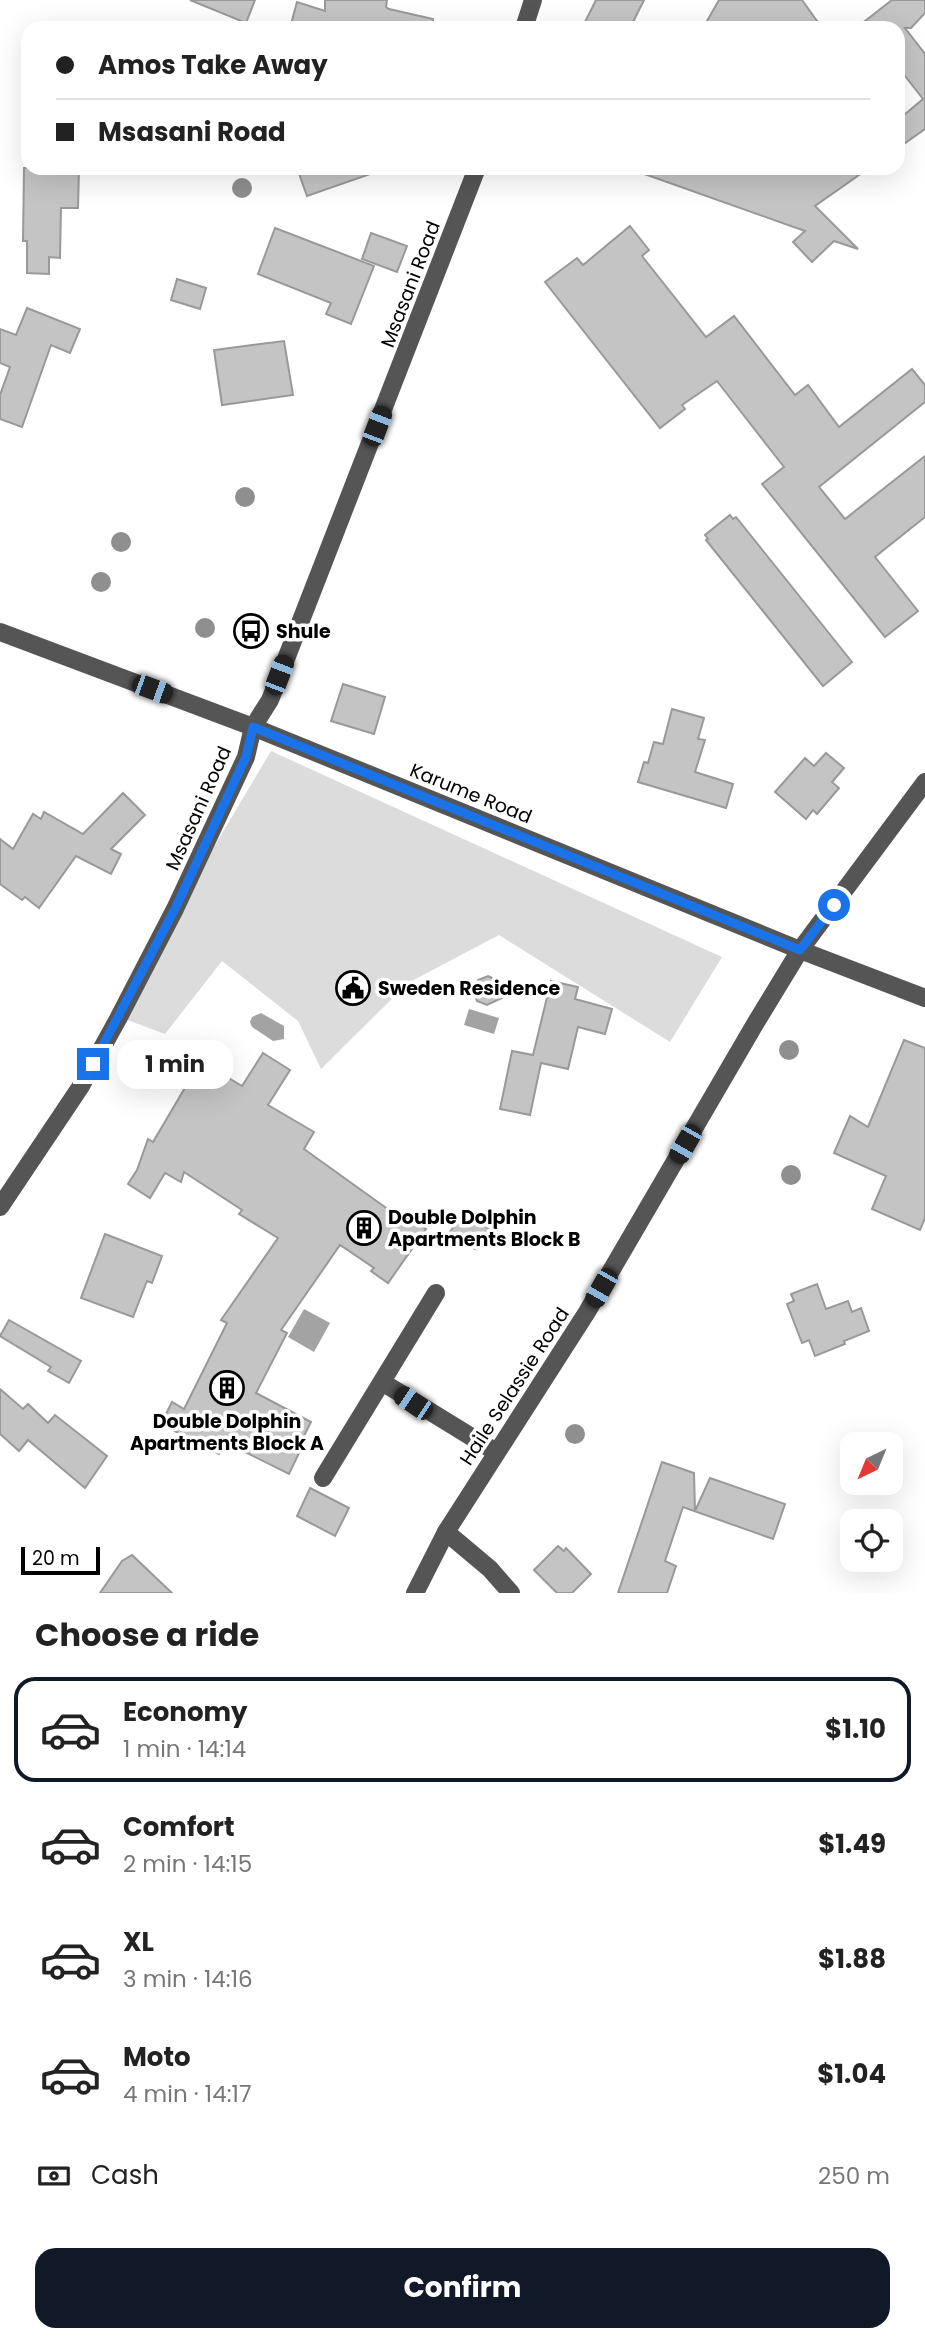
<!DOCTYPE html>
<html lang="en">
<head>
<meta charset="utf-8">
<style>
	:root { --surface:#fff; --page:#f6f6f6; --text:#222; --muted:#767676; --line:#e0e0e0; --accent:#111827 }
	body { margin:0; font-family:Poppins,sans-serif; background:var(--page); color:var(--text); height:100vh; display:flex; flex-direction:column; font-size:26px; white-space:nowrap }
	* { box-sizing:border-box; margin:0 }
	p { font-size:23px; color:var(--muted) }
	.icon { flex:none; width:38px; height:38px; fill:none; stroke:currentColor; stroke-width:2; stroke-linecap:round; stroke-linejoin:round }
	.map { position:relative; height:1593px; overflow:hidden }
	.side { display:flex; flex-direction:column; background:var(--surface); flex:1 }
	.side>* { flex:none }
	.top-card { position:absolute; left:21px; top:21px; width:884px; height:154px; border-radius:21px; box-shadow:0 7px 28px #0002; display:grid; align-content:center; height:154px; padding:0 35px; background:var(--surface) }
	.needle { width:46px; rotate:223deg }
	.buttons { position:absolute; left:840px; top:1432px; display:grid; gap:14px }
	.buttons a { display:grid; place-items:center; width:63px; height:63px; border-radius:14px; background:var(--surface); box-shadow:0 7px 28px #0002; font-size:35px }
	.scale { position:absolute; left:21px; bottom:18px; width:79px; box-sizing:border-box; padding-left:7px; border:4px solid #000; border-top:0; font-size:19px; line-height:24px; white-space:nowrap; color:#000; -webkit-text-stroke:5px #fff; paint-order:stroke }
	.end { position:absolute; width:32px; height:32px; margin:-16px; border:9px solid #1a73e8; background:#fff; box-shadow:0 0 0 4px #fff }
	.from { border-radius:50% }
	.bubble { position:absolute; height:49px; border-radius:21px; background:var(--surface); box-shadow:0 7px 28px #0002; font-size:23px; font-weight:700; line-height:49px; text-align:center }
	.car { position:absolute; width:21px; height:42px; margin:-21px -10px; border-radius:9px; box-shadow:0 0 5px 2px #0007; background:linear-gradient(#222 24%,#8ab4d8 0 40%,#222 0 76%,#8ab4d8 0 86%,#222 0) }
	.top-card b { display:flex; align-items:center; gap:24px; height:66px; font-size:26px }
	.top-card b+b { border-top:2px solid var(--line) }
	.top-card i { width:18px; height:18px; background:var(--text) }
	ul { padding:0; list-style:none }
	li { display:flex; align-items:center; gap:21px; height:105px; margin:0 14px 10px; padding:0 21px; border:4px solid transparent; border-radius:21px }
	li div { flex:1 }
	li b { display:block; font-size:26px }
	li em { font-style:normal; font-weight:700 }
	li.selected { border-color:var(--accent) }
	li>.icon { width:63px; height:63px; stroke-width:1.5 }
	h2 { padding:0 35px; font-size:32px; line-height:84px }
	.pay { display:flex; align-items:center; gap:18px; height:77px; padding:0 35px; font-size:26px }
	.pay p { margin-inline-start:auto }
	.primary-button { display:flex; gap:14px; margin-top:auto; padding:14px 35px }
	.primary-button a { flex:1; height:80px; border-radius:21px; background:var(--accent); color:#fff; font-size:28px; font-weight:700; line-height:80px; text-align:center }
	.map>svg:first-child { display:block }
	.green { fill:#dcdcdc }
	.water { fill:#a3a3a3 }
	.building { fill:#c4c4c4; stroke:#999; stroke-width:2 }
	.lines { fill:none; stroke-linecap:round; stroke-linejoin:round }
	.minor { stroke:#555; stroke-width:18 }
	.tree { fill:#8f8f8f }
	.route { stroke:#1a73e8; stroke-width:9 }
	.labels { text-anchor:middle; stroke-width:7; stroke-linejoin:round; paint-order:stroke }
	.street-label { font-size:19px; fill:#000; stroke:#fff }
	.poi-label { font-size:19px; font-weight:bold; fill:#000; stroke:#fff; text-anchor:start }
</style>
</head>
<body>
<div class="map">
<svg width="925" height="1593" viewBox="0 0 925 1593">
	<rect width="100%" height="100%" fill="#fff"/>
	<!-- green -->
	<polygon class="green" points="271,751 722,957 670,1042 499,935 408,983 321,1069 298,1021 222,961 165,1034 114,1015"/>
	<!-- water -->
	<g class="water">
		<polygon points="469,1009 499,1018 494,1034 464,1025"/>
		<polygon points="261,1013 284,1026 284,1039 273,1041 252,1027 250,1022 252,1017"/>
		<polygon points="304,1309 330,1323 314,1352 288,1337"/>
	</g>
	<!-- building -->
	<g class="building">
		<polygon points="190,0 255,0 246,23"/>
		<polygon points="325,0 387,0 386,7 389,9 433,19 432,28 290,28 297,2 325,11"/>
		<polygon points="596,0 644,0 630,28 582,28"/>
		<polygon points="719,0 802,0 822,28 703,28"/>
		<polygon points="892,0 925,0 925,13 911,28 905,28 925,54 925,129 898,148 898,120 923,99 898,67 898,28 856,28"/>
		<polygon points="24,168 79,168 78,208 61,208 60,258 49,257 49,274 27,273 27,241 23,241"/>
		<polygon points="297,168 378,168 379,171 307,196"/>
		<polygon points="636,168 869,168 815,206 858,249 834,241 812,262 793,242 805,231 636,171"/>
		<polygon points="630,226 649,250 642,256 706,337 734,316 795,395 808,385 839,427 912,369 925,385 925,402 819,487 845,519 925,456 925,517 875,557 918,611 885,637 762,484 784,467 717,381 682,405 685,409 660,428 545,282 577,258 583,265"/>
		<polygon points="275,228 374,266 351,324 326,314 331,303 258,274"/>
		<polygon points="371,233 407,246 397,272 362,259"/>
		<polygon points="177,279 206,288 200,309 171,300"/>
		<polygon points="27,308 80,329 70,353 51,345 22,427 0,419 0,395 10,367 0,363 0,329 16,335"/>
		<polygon points="284,341 293,395 222,405 214,350"/>
		<polygon points="730,515 733,519 736,517 852,662 823,686 706,540 708,539 705,535"/>
		<polygon points="343,684 385,697 374,734 331,721"/>
		<polygon points="672,709 704,718 698,739 705,740 695,772 733,784 726,808 638,782 644,762 648,763 654,742 663,744"/>
		<polygon points="826,753 844,768 832,782 839,788 817,814 813,810 806,819 775,792 805,758 814,766"/>
		<polygon points="123,793 145,815 111,849 121,854 111,874 76,856 39,908 25,897 22,900 0,884 0,839 13,849 33,814 41,819 44,812 83,834"/>
		<polygon points="488,976 498,981 508,995 487,1005 477,1001 473,990 478,980"/>
		<polygon points="551,981 578,987 575,999 612,1009 605,1034 578,1027 568,1069 541,1063 530,1115 500,1109 512,1051 533,1055"/>
		<polygon points="904,1040 925,1048 925,1218 920,1230 872,1209 886,1176 834,1153 850,1116 868,1127"/>
		<polygon points="263,1053 290,1070 268,1105 314,1132 304,1149 396,1215 400,1211 426,1229 388,1283 371,1271 374,1268 340,1245 281,1330 287,1333 256,1393 311,1422 296,1452 299,1453 289,1474 225,1442 219,1454 161,1424 172,1402 184,1409 227,1323 221,1320 278,1238 239,1214 242,1210 184,1172 181,1182 165,1173 150,1198 128,1184 137,1170 148,1139 153,1142 199,1064 210,1071 212,1068 242,1086"/>
		<polygon points="464,1211 489,1229 475,1249 450,1232"/>
		<polygon points="105,1234 162,1256 152,1283 147,1281 133,1317 81,1298"/>
		<polygon points="817,1284 826,1309 848,1301 852,1312 861,1308 869,1331 844,1341 845,1344 815,1356 809,1340 802,1343 787,1304 794,1301 791,1294"/>
		<polygon points="9,1320 81,1361 69,1383 48,1371 51,1367 0,1336"/>
		<polygon points="0,1389 23,1409 28,1404 48,1423 55,1415 107,1456 85,1488 28,1440 19,1451 0,1434"/>
		<polygon points="662,1462 694,1473 695,1511 710,1478 785,1504 773,1539 683,1507 665,1561 676,1566 667,1593 618,1593"/>
		<polygon points="310,1488 349,1508 335,1536 297,1516"/>
		<polygon points="558,1546 564,1551 566,1548 591,1574 572,1593 557,1593 534,1570"/>
		<polygon points="132,1555 172,1593 100,1593 122,1561"/>
	</g>
	<g class="lines">
		<!-- minor -->
		<g class="minor">
			<polyline points="524,28 533,0"/>
			<polyline points="0,632 253,727 800,950 925,998"/>
			<polyline points="0,1207 81,1086 118,1019 175,909 246,757 253,727 270,700 477,168"/>
			<polyline points="382,1382 496,1452"/>
			<polyline points="323,1478 436,1293"/>
			<polyline points="446,1532 490,1569 511,1593"/>
			<polyline points="415,1593 446,1532 587,1312 755,1024 800,950 925,782"/>
		</g>
	</g>
	<!-- trees -->
	<g class="tree">
		<circle cx="242" cy="188" r="10"/>
		<circle cx="245" cy="497" r="10"/>
		<circle cx="121" cy="542" r="10"/>
		<circle cx="101" cy="582" r="10"/>
		<circle cx="205" cy="628" r="10"/>
		<circle cx="789" cy="1050" r="10"/>
		<circle cx="791" cy="1175" r="10"/>
		<circle cx="575" cy="1434" r="10"/>
	</g>
	<g class="lines">
		<!-- route -->
		<polyline class="route" points="93,1064 175,909 246,757 253,727 800,950 834,905"/>
	</g>
	<!-- icons -->
	<defs>
		<g id="bus-ring" transform="scale(1.75)"><circle r="9.5" fill="#fff" stroke="#000" stroke-width="1.5"/><path d="M-5-6H5V4H4V6H2V4H-2V6H-4V4H-5ZM-3.5-4V0h7V-4ZM-3.5 1.2v1.5H-2V1.2ZM2 1.2v1.5H3.5V1.2Z" fill="#000"/></g>
		<g id="civic-ring" transform="scale(1.75)"><circle r="9.5" fill="#fff" stroke="#000" stroke-width="1.5"/><path d="M-.6-6.5H3V-4.5H.6V-3L4-1V1h2V6H-6V1h2V-1L-.6-3ZM-1.2 2.5V6h2.4V2.5Z" fill="#000"/></g>
		<g id="building-ring" transform="scale(1.75)"><circle r="9.5" fill="#fff" stroke="#000" stroke-width="1.5"/><path d="M-4-6H4V6H1V3H-1V6H-4ZM-2.5-4.3h1.7v1.8h-1.7ZM.8-4.3h1.7v1.8H.8ZM-2.5-1h1.7V.8h-1.7ZM.8-1h1.7V.8H.8Z" fill="#000"/></g>
	</defs>
	<g fill-rule="evenodd">
		<use href="#bus-ring" x="251" y="631"/>
		<use href="#civic-ring" x="353" y="988"/>
		<use href="#building-ring" x="364" y="1228"/>
		<use href="#building-ring" x="227" y="1388"/>
	</g>
	<g class="labels">
		<!-- street labels -->
		<g class="street-label">
			<text transform="translate(410 284) rotate(-69)" y="7">Msasani Road</text>
			<text transform="translate(471 793) rotate(22)" y="7">Karume Road</text>
			<text transform="translate(198 808) rotate(-66)" y="7">Msasani Road</text>
			<text transform="translate(514 1386) rotate(-57)" y="7">Haile Selassie Road</text>
		</g>
		<!-- poi labels -->
		<g class="poi-label">
			<text x="276" y="638">Shule</text>
			<text x="378" y="995">Sweden Residence</text>
			<text x="388" y="1224">Double Dolphin<tspan x="388" dy="22">Apartments Block B</tspan></text>
			<text x="227" y="1428" text-anchor="middle">Double Dolphin<tspan x="227" dy="22">Apartments Block A</tspan></text>
		</g>
	</g>
</svg>
<div class="buttons">
<a><svg class="needle" viewBox="-14 -14 28 28"><path d="M0-13l5 13h-10z" fill="#e53935"/><path d="M0 13l5-13h-10z" fill="#767676"/></svg></a>
<a><svg class="icon" aria-label="locate" viewBox="0 0 24 24"><circle cx="12" cy="12" r="6"/><path d="M12 2v4M12 18v4M2 12h4M18 12h4"/></svg></a>
</div>
<div class="scale">20 m</div>
<i class="end from" style="left:834px;top:905px"></i>
<i class="end" style="left:93px;top:1064px"></i>
<div class="bubble" style="left:117px;top:1040px;width:116px">1 min</div>
<i class="car" style="left:377px;top:426px;rotate:21deg"></i>
<i class="car" style="left:279px;top:675px;rotate:21deg"></i>
<i class="car" style="left:152px;top:689px;rotate:110deg"></i>
<i class="car" style="left:685px;top:1144px;rotate:210deg"></i>
<i class="car" style="left:601px;top:1288px;rotate:210deg"></i>
<i class="car" style="left:413px;top:1403px;rotate:304deg"></i>
<div class="top-card">
<b><i class="from"></i>Amos Take Away</b>
<b><i></i>Msasani Road</b>
</div>
</div>
<section class="side">
<h2>Choose a ride</h2>
<ul>
<li class="selected"><svg class="icon" aria-label="car" viewBox="0 0 24 24"><path d="M5 17H2v-5l4-1 3-4h7l3 4 3 1v5h-3M9 17h6M6 11h13"/><circle cx="7" cy="17" r="2"/><circle cx="17" cy="17" r="2"/></svg><div><b>Economy</b><p>1 min · 14:14</p></div><em>$1.10</em></li>
<li><svg class="icon" aria-label="car" viewBox="0 0 24 24"><path d="M5 17H2v-5l4-1 3-4h7l3 4 3 1v5h-3M9 17h6M6 11h13"/><circle cx="7" cy="17" r="2"/><circle cx="17" cy="17" r="2"/></svg><div><b>Comfort</b><p>2 min · 14:15</p></div><em>$1.49</em></li>
<li><svg class="icon" aria-label="car" viewBox="0 0 24 24"><path d="M5 17H2v-5l4-1 3-4h7l3 4 3 1v5h-3M9 17h6M6 11h13"/><circle cx="7" cy="17" r="2"/><circle cx="17" cy="17" r="2"/></svg><div><b>XL</b><p>3 min · 14:16</p></div><em>$1.88</em></li>
<li><svg class="icon" aria-label="car" viewBox="0 0 24 24"><path d="M5 17H2v-5l4-1 3-4h7l3 4 3 1v5h-3M9 17h6M6 11h13"/><circle cx="7" cy="17" r="2"/><circle cx="17" cy="17" r="2"/></svg><div><b>Moto</b><p>4 min · 14:17</p></div><em>$1.04</em></li>
</ul>
<div class="pay"><svg class="icon" aria-label="cash" viewBox="0 0 24 24"><path d="M3 7h18v10H3z"/><circle cx="12" cy="12" r="2"/></svg>Cash<p>250 m</p></div>
<div class="primary-button"><a>Confirm</a></div>
</section>
</body>
</html>
